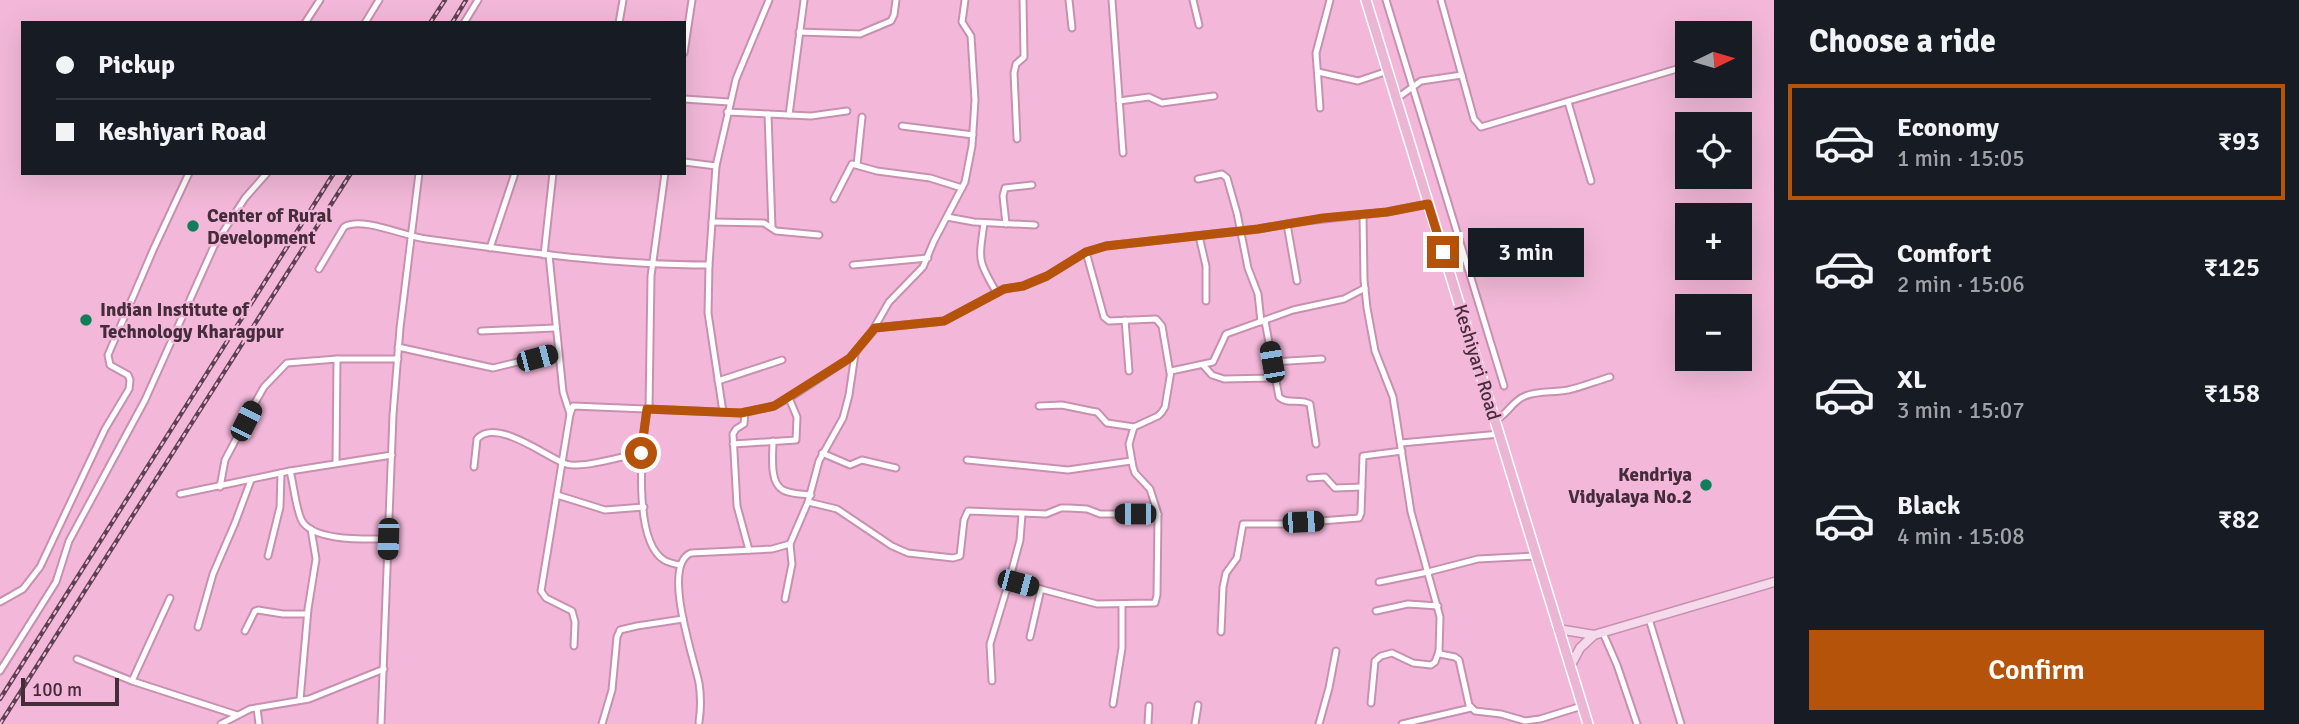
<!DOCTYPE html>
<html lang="en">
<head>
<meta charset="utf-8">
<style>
	:root { --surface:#171b24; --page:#20242c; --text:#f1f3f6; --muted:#9ea1a6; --line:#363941; --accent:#b45309 }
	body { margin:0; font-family:Signika,sans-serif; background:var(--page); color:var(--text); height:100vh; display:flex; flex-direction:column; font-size:26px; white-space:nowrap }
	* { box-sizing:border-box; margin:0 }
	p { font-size:23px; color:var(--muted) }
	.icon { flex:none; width:38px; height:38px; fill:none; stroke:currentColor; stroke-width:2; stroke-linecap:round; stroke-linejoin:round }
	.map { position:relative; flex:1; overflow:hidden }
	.details { display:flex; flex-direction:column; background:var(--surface); width:525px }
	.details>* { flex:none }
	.banner { position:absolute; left:21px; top:21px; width:665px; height:154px; border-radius:0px; box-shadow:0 7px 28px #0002; display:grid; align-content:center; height:154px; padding:0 35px; background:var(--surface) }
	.needle { width:46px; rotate:85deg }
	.controls { position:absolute; left:1675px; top:21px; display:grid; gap:14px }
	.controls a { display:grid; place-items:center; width:77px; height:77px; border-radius:0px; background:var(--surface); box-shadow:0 7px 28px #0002; font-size:35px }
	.scale { position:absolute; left:21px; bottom:18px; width:98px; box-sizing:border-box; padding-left:7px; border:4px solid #442c3a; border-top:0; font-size:19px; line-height:24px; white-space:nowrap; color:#442c3a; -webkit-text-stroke:5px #f3b8d9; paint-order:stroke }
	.end { position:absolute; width:32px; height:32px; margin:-16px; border:9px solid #b45309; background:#fff; box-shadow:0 0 0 4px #fff }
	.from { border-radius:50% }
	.bubble { position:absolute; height:49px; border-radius:0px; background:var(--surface); box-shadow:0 7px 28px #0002; font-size:23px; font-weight:600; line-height:49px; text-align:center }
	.car { position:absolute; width:21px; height:42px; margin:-21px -10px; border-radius:9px; box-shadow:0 0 5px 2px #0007; background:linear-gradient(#222 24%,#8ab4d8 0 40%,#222 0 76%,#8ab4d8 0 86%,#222 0) }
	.banner b { display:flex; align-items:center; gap:24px; height:66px; font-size:26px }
	.banner b+b { border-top:2px solid var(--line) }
	.banner i { width:18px; height:18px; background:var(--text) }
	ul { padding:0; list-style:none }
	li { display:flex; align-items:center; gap:21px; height:116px; margin:0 14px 10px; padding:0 21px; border:4px solid transparent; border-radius:0px }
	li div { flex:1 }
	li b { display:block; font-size:26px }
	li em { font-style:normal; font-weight:600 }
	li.on { border-color:var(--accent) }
	li>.icon { width:63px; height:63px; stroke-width:1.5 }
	h2 { padding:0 35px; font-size:32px; line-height:84px }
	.action { display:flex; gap:14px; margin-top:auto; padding:14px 35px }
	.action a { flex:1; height:80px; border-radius:0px; background:var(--accent); color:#fff; font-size:28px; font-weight:600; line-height:80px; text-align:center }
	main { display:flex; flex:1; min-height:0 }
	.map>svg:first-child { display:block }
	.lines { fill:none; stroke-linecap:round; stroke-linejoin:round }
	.street-casing { stroke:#c890b0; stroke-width:9 }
	.secondary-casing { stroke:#c890b0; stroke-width:11 }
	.primary-casing { stroke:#fff; stroke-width:12 }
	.street { stroke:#fff; stroke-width:5 }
	.secondary { stroke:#f4daea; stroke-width:8 }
	.primary { stroke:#eab6d4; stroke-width:9 }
	.rail-casing { stroke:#5d4051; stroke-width:4.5 }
	.rail { stroke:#f3b8d9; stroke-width:2; stroke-dasharray:5; stroke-linecap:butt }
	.route { stroke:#b45309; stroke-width:9 }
	.poi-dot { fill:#107e5b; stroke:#f3b8d9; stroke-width:2.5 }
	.labels { text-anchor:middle; stroke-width:5; stroke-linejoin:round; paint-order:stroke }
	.poi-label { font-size:19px; font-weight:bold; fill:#442c3a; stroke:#f3b8d9; text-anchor:start }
	.street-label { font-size:19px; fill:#442c3a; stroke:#f3b8d9 }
</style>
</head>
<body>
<main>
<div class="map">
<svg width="1774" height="724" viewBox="0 0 1774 724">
	<rect width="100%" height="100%" fill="#f3b8d9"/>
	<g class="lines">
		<!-- street casing -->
		<g class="street-casing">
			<g id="street">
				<polyline points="1069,0 1072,28"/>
				<polyline points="1112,0 1123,153"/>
				<polyline points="1193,0 1199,25"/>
				<polyline points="1386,0 1504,386"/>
				<polyline points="1441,0 1474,119 1481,127 1687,66"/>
				<polyline points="305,23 320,0"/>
				<polyline points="365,23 379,0"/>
				<polyline points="464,23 478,0"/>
				<polyline points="619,23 623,0"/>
				<polyline points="799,32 860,34 891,21 894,15 896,0"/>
				<polyline points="684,53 692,0"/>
				<polyline points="1318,72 1358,81 1388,71"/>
				<polyline points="684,99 729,102"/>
				<polyline points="1396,99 1421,81 1462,75"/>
				<polyline points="1119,101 1149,97 1162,103 1214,96"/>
				<polyline points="1568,102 1591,181"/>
				<polyline points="1320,108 1316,53 1330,0"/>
				<polyline points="727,112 811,116 847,111"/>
				<polyline points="768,114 772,228"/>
				<polyline points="789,115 804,0"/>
				<polyline points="902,126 973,135"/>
				<polyline points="1017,139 1014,73 1016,64 1024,57 1023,0"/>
				<polyline points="684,162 716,166"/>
				<polyline points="857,165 862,117"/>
				<polyline points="1198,179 1222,174 1227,178 1237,213 1248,268 1258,294 1261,322"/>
				<polyline points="834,199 852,164 877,171 930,178 962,188"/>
				<polyline points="1363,215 1364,280 1367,308 1375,351 1393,397 1411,512 1440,617 1439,651 1440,654 1455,657 1459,660 1469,705 1475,711 1501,714 1525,721 1540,719 1582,706"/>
				<polyline points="947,217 974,222 1035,225"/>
				<polyline points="712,222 764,223 776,231 819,235"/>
				<path d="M984 223C979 260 977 260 997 293"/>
				<polyline points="1006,224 1003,196 1005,188 1032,185"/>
				<polyline points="1287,224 1297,281"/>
				<polyline points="1199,236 1206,266 1206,301"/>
				<polyline points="490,248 515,173"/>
				<polyline points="1086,252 1104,317 1109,321 1156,319 1162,326 1170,373"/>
				<polyline points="544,255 553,173"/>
				<polyline points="549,255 563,392 570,414"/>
				<polyline points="853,265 928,258"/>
				<path d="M319 269 344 227C361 216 404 236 426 239 521 252 614 265 709 265"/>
				<polyline points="1125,320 1129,371"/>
				<path d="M1265 321 1279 397C1287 405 1300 398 1310 404L1316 444"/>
				<polyline points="874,328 889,302 923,267 934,241 965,182 972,146 975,100 971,36 962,22 965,0"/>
				<polyline points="481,331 555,328"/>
				<polyline points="398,347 493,368 558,352"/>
				<polyline points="1272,362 1322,359"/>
				<polyline points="1203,365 1212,375 1224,379 1275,378"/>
				<polyline points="718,381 782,360"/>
				<polyline points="1039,406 1062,405 1091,411 1097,412 1107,423 1134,427"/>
				<path d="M647 409C642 441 632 540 664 560 669 563 675 564 680 565"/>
				<polyline points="649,409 651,276 665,173"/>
				<polyline points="723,412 708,313 709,265 716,166 736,79 769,0"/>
				<polyline points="745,412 744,424 736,429 733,434 737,506 749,550"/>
				<path d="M1496 420C1508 414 1512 401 1525 396 1539 390 1553 393 1568 390 1582 387 1596 381 1610 377"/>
				<path d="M773 441C773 454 769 483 783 490 790 494 802 494 811 495"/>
				<polyline points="1401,443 1500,434"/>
				<polyline points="733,444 796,440 797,417 789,398"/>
				<polyline points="822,453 850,465 862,460 896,468"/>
				<polyline points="967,460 1068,470 1131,461"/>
				<polyline points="336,463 337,359"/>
				<path d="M474 467 477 439C496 417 546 457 566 464 581 469 623 456 641 453"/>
				<path d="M290 471C294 486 295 504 301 519 311 542 367 539 388 539"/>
				<polyline points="1310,478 1325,477 1335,488 1362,487"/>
				<polyline points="220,487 225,460 256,401 264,387 287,363 337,359 398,359"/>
				<polyline points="180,494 290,471 392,455"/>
				<polyline points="557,495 605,510 644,507"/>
				<polyline points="808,502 837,509 892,546 908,553 953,558 960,556 964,520 968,511 1046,514 1061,508 1069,508 1087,509 1100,514 1158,514"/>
				<polyline points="268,556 280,507 281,473"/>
				<polyline points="1379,582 1428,572 1478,559 1536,556"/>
				<polyline points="1008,585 1020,540 1022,514"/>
				<polyline points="785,599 792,564 790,544"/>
				<polyline points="0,602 23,589 40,567 105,429 129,389 130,380 128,375 110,365 108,355 154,248 189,173"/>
				<polyline points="1376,611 1408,604 1438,606"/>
				<polyline points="1649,619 1681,724"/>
				<polyline points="198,627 213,574 235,523 251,480"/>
				<polyline points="245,631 255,611 258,610 283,614 307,614"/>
				<polyline points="1221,632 1223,587 1226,573 1237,558 1243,524 1282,524 1359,518 1361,513 1363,456 1402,451"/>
				<polyline points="1603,633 1617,665 1637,724"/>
				<polyline points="1030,637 1041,589"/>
				<polyline points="574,646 575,622 572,611 546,598 541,591 570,414 573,406 742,413 774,406 794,395 850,358 875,328 944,321 1004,289 1023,286 1047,276 1086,252 1106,246 1258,229 1298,222 1387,212 1428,204"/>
				<polyline points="77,659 132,681 237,715"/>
				<polyline points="0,671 56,582 69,541 145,400 214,246 245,198 267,173"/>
				<polyline points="132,681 170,598"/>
				<polyline points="992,681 990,644 1008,585 1018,583 1097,604 1155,603 1157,595 1158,514 1150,489 1135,473 1133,467 1129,444 1134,427 1158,416 1162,412 1165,407 1171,371 1213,362 1226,334 1293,310 1344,299 1365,288"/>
				<polyline points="300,700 308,609 316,559 311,529"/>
				<polyline points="1371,703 1375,661 1381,656 1392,653 1413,663 1431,665 1435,662 1439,651"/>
				<polyline points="1113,704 1122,648 1122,605"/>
				<polyline points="257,708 259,724"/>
				<path d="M699 722C701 709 701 696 699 683 694 658 661 565 691 553L772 549 790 544 808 502 819 461 843 418 849 395 855 354"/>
				<polyline points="221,724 250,709 309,699 384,669"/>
				<polyline points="381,724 393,415 400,328 419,173"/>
				<polyline points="602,724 612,690 617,637 620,630 637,626 683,619"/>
				<polyline points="1148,724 1149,706"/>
				<polyline points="1195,724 1198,705"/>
				<polyline points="1319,724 1329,688 1336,651"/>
				<polyline points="1402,724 1471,708"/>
			</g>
		</g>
		<!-- secondary casing -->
		<g class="secondary-casing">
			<g id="secondary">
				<polyline points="1558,629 1594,635 1774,582"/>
				<polyline points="1570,667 1580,648 1594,635"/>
			</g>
		</g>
		<!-- primary casing -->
		<g class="primary-casing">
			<polyline id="primary" points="1366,0 1588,724"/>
		</g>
		<!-- street -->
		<use href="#street" class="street"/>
		<!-- secondary -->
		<use href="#secondary" class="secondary"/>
		<!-- primary -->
		<use href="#primary" class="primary"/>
		<!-- rail casing -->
		<g class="rail-casing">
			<g id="rail">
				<polyline points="430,23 445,0"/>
				<polyline points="452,23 466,0"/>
				<polyline points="0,699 334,173"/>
				<polyline points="0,724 351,173"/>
			</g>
		</g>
		<!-- rail -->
		<use href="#rail" class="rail"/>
	</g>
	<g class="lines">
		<!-- route -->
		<polyline class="route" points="641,453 647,409 741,413 774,406 850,358 875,328 944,321 1004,289 1023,286 1047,276 1086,252 1106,246 1258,229 1323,218 1387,212 1428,204 1443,252"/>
	</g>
	<!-- markers -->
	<g class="poi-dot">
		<circle cx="193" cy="226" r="7"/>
		<circle cx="86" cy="320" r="7"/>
		<circle cx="1706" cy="485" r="7"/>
	</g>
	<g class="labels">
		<!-- poi labels -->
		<g class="poi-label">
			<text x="207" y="222">Center of Rural<tspan x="207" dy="22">Development</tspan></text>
			<text x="100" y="316">Indian Institute of<tspan x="100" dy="22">Technology Kharagpur</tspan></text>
			<text x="1692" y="481" text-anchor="end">Kendriya<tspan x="1692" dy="22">Vidyalaya No.2</tspan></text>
		</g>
		<!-- street labels -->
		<g class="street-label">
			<text transform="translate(1478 362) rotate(73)" y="7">Keshiyari Road</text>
		</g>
	</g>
</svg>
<div class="controls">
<a><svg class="needle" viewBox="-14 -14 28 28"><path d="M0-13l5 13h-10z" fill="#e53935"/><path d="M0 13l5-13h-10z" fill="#9ea1a6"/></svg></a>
<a><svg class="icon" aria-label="locate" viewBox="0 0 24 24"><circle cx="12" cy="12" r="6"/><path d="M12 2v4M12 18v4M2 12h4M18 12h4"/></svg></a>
<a>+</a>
<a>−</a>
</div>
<div class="scale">100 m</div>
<i class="end from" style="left:641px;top:453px"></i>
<i class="end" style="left:1443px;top:252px"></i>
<div class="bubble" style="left:1468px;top:228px;width:116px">3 min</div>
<i class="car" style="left:537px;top:358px;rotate:75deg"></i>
<i class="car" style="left:1272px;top:362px;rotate:350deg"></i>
<i class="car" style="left:246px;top:421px;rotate:27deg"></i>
<i class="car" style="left:1135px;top:514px;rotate:270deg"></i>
<i class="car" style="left:1303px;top:522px;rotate:87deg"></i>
<i class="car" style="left:388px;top:539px;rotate:182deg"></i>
<i class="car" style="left:1018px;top:583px;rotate:105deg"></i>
<div class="banner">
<b><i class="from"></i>Pickup</b>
<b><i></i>Keshiyari Road</b>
</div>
</div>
<section class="details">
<h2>Choose a ride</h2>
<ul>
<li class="on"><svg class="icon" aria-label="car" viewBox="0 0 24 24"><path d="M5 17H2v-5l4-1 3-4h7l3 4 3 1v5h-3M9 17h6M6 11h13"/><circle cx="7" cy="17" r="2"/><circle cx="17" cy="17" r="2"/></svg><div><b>Economy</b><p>1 min · 15:05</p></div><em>₹93</em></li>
<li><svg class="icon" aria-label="car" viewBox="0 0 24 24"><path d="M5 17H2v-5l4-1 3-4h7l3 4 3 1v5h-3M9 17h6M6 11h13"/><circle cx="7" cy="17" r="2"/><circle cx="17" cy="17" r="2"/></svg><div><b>Comfort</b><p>2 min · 15:06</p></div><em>₹125</em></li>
<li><svg class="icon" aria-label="car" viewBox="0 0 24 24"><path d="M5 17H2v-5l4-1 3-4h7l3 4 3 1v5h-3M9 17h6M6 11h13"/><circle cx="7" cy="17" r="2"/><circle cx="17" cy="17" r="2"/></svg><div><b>XL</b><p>3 min · 15:07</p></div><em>₹158</em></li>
<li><svg class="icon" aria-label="car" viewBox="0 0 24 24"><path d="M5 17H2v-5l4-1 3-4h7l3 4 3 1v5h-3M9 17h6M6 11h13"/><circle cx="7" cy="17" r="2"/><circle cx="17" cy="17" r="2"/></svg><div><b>Black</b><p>4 min · 15:08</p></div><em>₹82</em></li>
</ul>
<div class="action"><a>Confirm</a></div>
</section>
</main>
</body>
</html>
